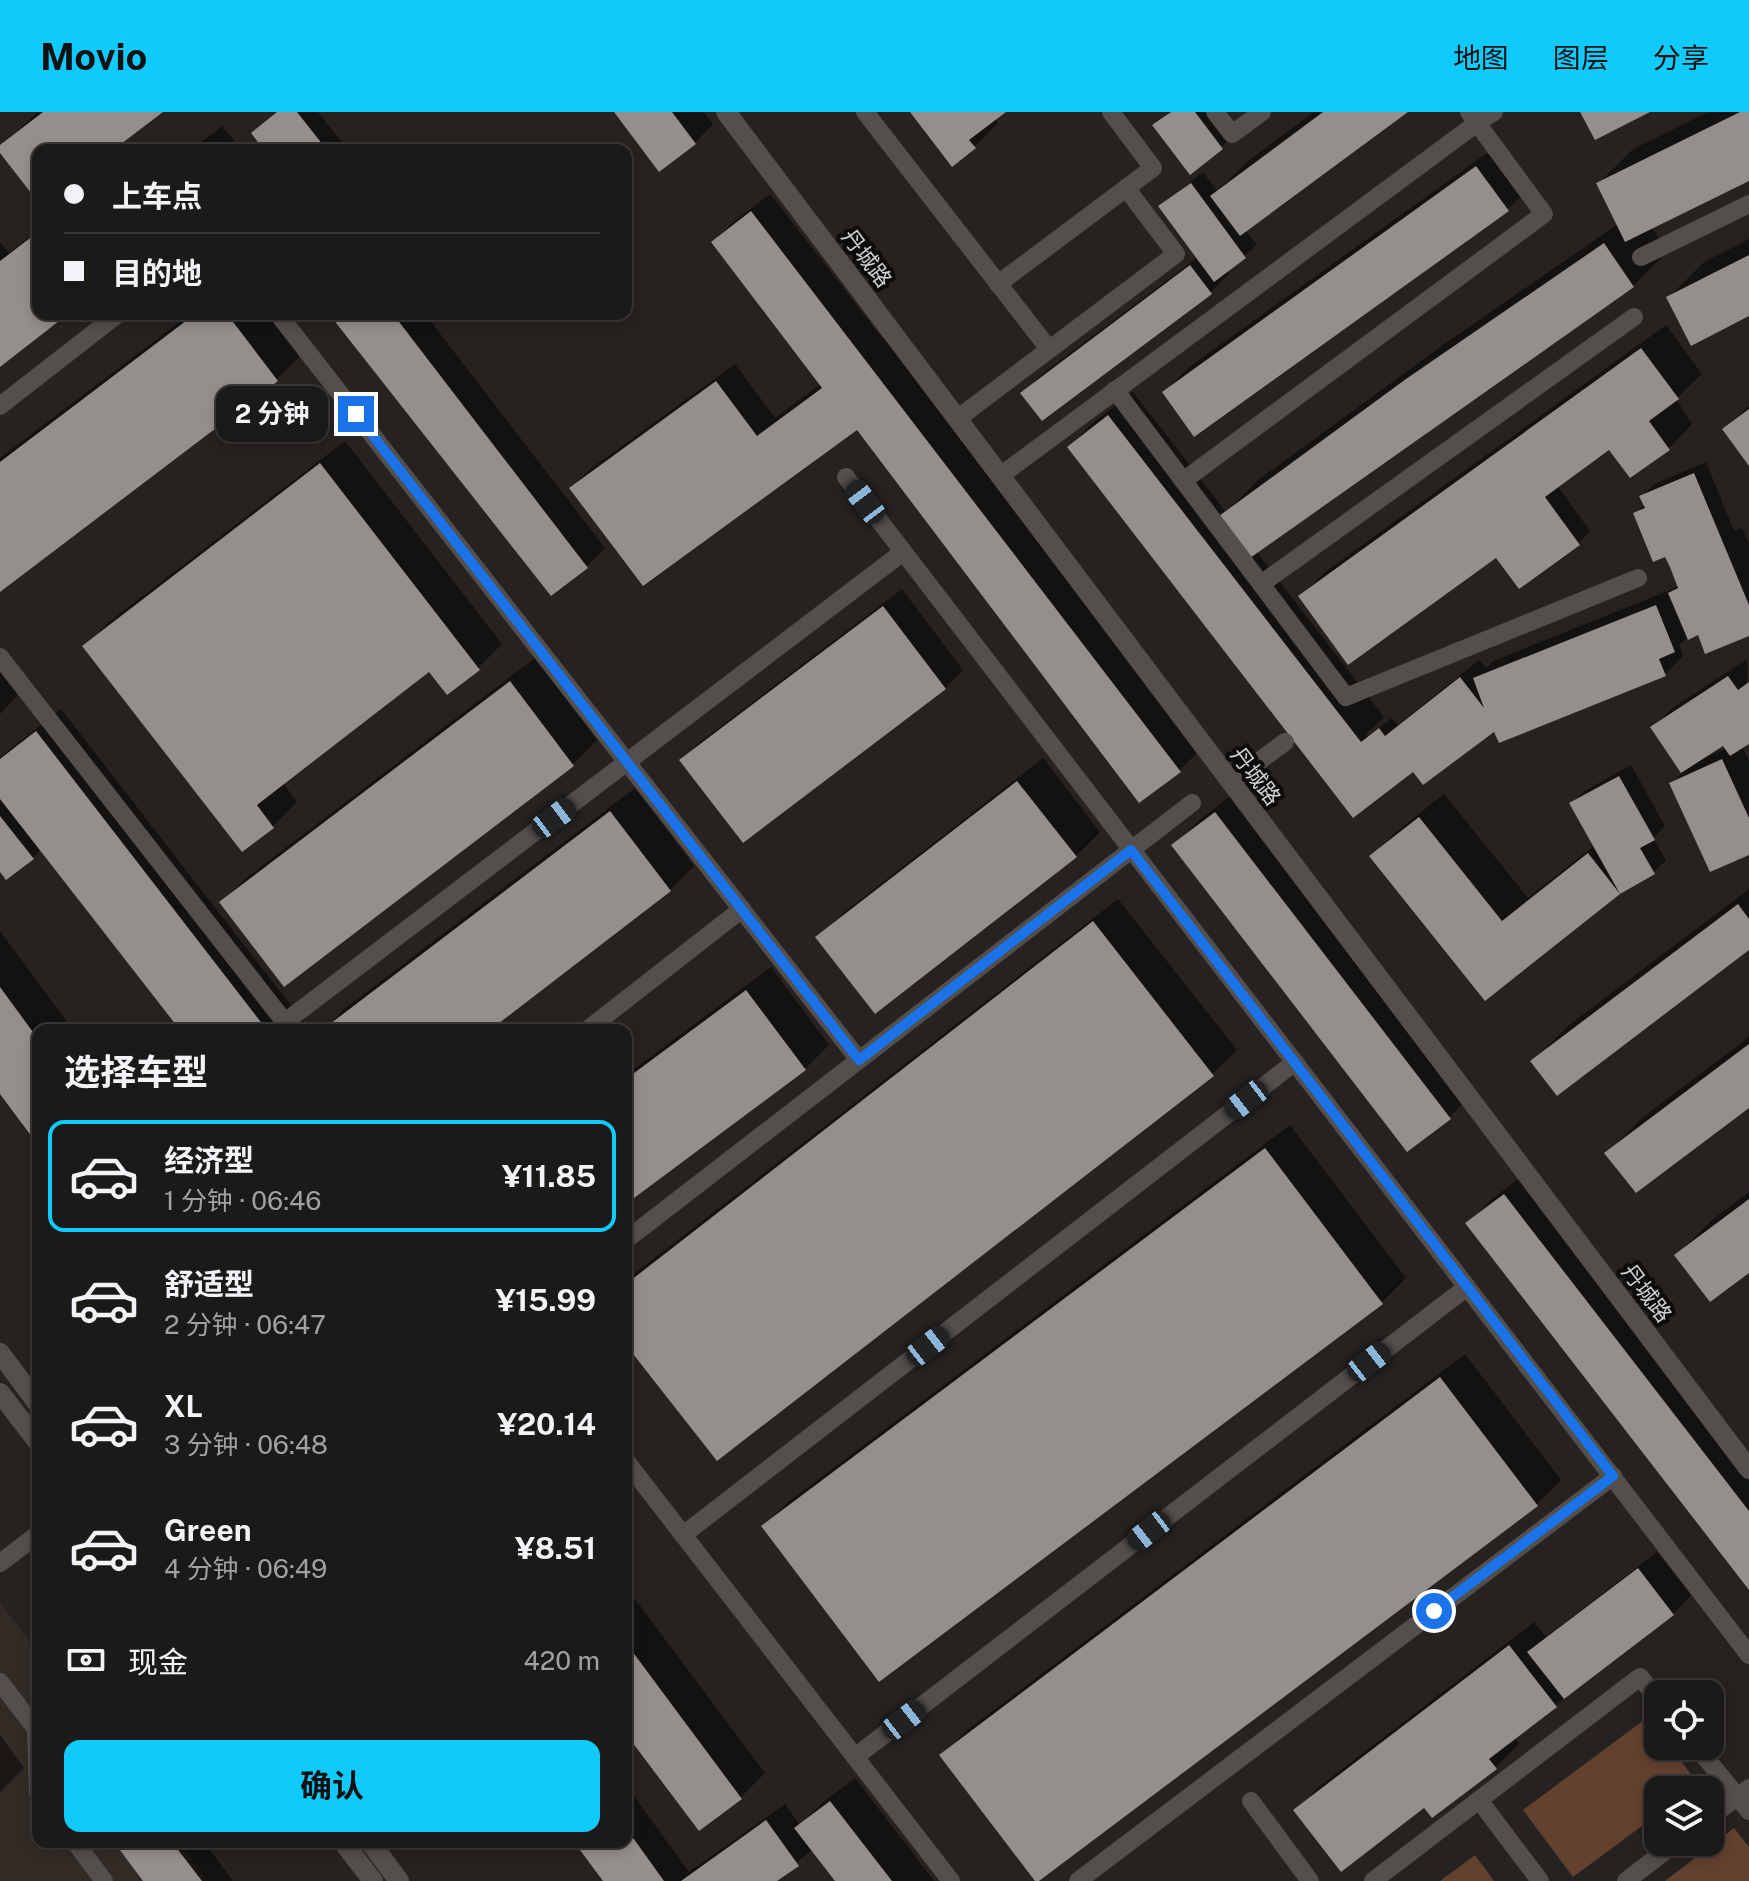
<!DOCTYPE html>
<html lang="zh">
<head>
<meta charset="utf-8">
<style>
	:root { --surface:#1c1a18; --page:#252321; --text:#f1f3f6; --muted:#a0a1a2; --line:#3a3837; --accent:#0fcafa }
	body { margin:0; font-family:"Public Sans","Noto Sans SC",sans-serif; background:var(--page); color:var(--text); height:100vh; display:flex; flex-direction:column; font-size:30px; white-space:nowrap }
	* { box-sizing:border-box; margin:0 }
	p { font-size:26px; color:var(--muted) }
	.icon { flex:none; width:44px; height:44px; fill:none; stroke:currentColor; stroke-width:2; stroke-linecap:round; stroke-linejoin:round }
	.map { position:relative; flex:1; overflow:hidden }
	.sheet { position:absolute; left:32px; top:912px; width:600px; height:824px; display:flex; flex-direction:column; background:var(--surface); border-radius:16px; box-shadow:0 4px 12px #0003,0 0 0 2px var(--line) }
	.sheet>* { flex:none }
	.hud { position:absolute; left:32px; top:32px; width:600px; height:176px; border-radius:16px; box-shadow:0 4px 12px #0003,0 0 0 2px var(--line); display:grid; align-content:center; height:176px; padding:0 32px; background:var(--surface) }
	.controls { position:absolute; left:1644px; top:1568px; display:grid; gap:16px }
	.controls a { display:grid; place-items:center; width:80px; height:80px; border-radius:16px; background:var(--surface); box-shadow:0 4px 12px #0003,0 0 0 2px var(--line); font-size:40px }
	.end { position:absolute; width:36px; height:36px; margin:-18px; border:10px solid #1a73e8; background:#fff; box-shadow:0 0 0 4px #fff }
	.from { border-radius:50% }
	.bubble { position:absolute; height:56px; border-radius:16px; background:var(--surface); box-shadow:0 4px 12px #0003,0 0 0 2px var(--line); font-size:26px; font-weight:700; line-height:56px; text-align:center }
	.car { position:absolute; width:24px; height:48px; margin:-24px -12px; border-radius:10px; box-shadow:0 0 6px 2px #0007; background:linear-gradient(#222 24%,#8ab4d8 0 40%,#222 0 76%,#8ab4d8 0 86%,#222 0) }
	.hud b { display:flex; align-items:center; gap:28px; height:76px; font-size:30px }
	.hud b+b { border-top:2px solid var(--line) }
	.hud i { width:20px; height:20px; background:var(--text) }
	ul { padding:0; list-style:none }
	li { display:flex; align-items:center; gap:24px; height:112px; margin:0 16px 12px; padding:0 16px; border:4px solid transparent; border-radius:16px }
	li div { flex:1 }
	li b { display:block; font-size:30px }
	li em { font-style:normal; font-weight:700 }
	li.active { border-color:var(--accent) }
	li>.icon { width:72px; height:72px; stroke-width:1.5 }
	h2 { padding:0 32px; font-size:36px; line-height:96px }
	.pay { display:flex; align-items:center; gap:20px; height:88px; padding:0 32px; font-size:30px }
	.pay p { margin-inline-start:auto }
	.action { display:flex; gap:16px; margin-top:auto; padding:16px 32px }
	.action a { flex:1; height:92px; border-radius:16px; background:var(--accent); color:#111; font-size:32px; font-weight:700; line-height:92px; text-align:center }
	header { display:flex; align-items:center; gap:48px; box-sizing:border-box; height:112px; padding:0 40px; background:var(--accent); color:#111 }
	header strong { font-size:38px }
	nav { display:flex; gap:44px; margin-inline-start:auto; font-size:28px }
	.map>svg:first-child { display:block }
	.built { fill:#322a25 }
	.green { fill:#63412f }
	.shadow { fill:#0007; fill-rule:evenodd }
	.building { fill:#938f8d }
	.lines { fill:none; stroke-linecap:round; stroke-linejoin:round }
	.service { stroke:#534f4d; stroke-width:18 }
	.minor { stroke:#534f4d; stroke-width:20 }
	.secondary { stroke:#534f4d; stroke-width:20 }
	.route { stroke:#1a73e8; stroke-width:10 }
	.labels { text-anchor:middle; stroke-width:8; stroke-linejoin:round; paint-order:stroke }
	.street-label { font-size:22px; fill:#d3d1d0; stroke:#0d0c0b }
</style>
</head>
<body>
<header>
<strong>Movio</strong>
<nav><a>地图</a><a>图层</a><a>分享</a></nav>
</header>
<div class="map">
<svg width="1749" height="1769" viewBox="0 0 1749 1769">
	<rect width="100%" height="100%" fill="#252220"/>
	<!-- built -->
	<polygon class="built" points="0,1490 38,1541 38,1730 179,1730 208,1769 0,1769"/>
	<!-- green -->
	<g class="green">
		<polygon points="1648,1605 1658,1618 1658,1634 1670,1634 1698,1672 1690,1678 1658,1678 1658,1702 1573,1765 1523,1698"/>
		<polygon points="1734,1716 1749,1735 1749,1769 1665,1769"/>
		<polygon points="1475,1743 1494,1769 1440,1769"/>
	</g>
	<!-- shadow -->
	<g class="shadow">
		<polygon points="38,0 159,0 116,33 120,38 38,38 38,87 0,35"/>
		<polygon points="277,0 318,0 348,38 267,38 253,21"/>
		<polygon points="616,0 704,0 713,12 695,31 659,58"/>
		<polygon points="912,0 1002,0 995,6 998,11 974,35"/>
		<polygon points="1169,0 1216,0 1234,24 1190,60 1155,14"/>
		<polygon points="1314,0 1405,0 1245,118 1257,133 1226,158 1229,162 1211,180 1043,307 1023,281 1041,263 1198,145 1161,94 1203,60 1217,79 1248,49"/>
		<polygon points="1708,0 1749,0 1749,67 1651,115 1668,139 1633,174 1256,439 1384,605 1366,622 1368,624 1392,606 1398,613 1479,548 1486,556 1493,549 1675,476 1679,473 1677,451 1635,402 1645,392 1642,384 1654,372 1706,350 1734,419 1742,416 1749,432 1749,521 1699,521 1689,524 1679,533 1683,544 1665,562 1495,617 1414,657 1354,703 1069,335 1093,311 1133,280 1226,400 1257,369 1443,233 1618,112 1598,72 1633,37"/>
		<polygon points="222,14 242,38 191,38"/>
		<polygon points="1501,31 1532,73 1508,97 1194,322 1164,280 1188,256"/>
		<polygon points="770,82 883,227 890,222 1204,634 1180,658 1140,689 857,316 571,376 589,358 735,252 775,306 821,272 713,130 731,112"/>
		<polygon points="38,119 38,202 65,202 0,252 0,130 9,141"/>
		<polygon points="1749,127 1749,202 1669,185 1704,150"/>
		<polygon points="190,202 270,202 301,243 277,267 0,477 0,346"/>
		<polygon points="331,202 425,202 605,436 587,454 551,482"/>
		<polygon points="1666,213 1702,262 1676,287 1692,312 1668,337 1609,335 1557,373 1590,419 1579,431 1497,444 1300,485 1325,460"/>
		<polygon points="1749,294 1749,351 1724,317"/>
		<polygon points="345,329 502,532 478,556 430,558 283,671 297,690 273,714 242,738 85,534 109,510"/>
		<polygon points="902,477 963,558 945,576 743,729 682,648 700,630"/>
		<polygon points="535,546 597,628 573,652 284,872 222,790 246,766"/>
		<path d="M1747 547 1749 630 1742 634 1749 649V741L1671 672 1683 660 1653 615 1671 597ZM1724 631 1727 636 1704 646 1703 644Z"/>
		<polygon points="0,558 19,582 0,602"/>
		<polygon points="61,597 310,918 182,918 41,737 32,746 0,757 0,645"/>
		<polygon points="1043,646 1100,720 1076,744 818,826 842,802"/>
		<polygon points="1631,653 1665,714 1653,726 1666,748 1654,760 1619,780 1485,886 1372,744 1396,720 1444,682 1528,786 1595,733 1572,691 1583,680"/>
		<polygon points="635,676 694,754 670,778 486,918 324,918 344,897"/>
		<polygon points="1240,677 1474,981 1449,1005 1174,733 1198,709"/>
		<polygon points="1749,777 1749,836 1533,949 1568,914"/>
		<polygon points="1118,787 1237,938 1212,962 626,1229 626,1168"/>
		<polygon points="0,819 73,918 38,918 38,1030 0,978"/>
		<polygon points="771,855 829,933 805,957 626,1090 626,963"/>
		<polygon points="1749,925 1749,994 1607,1041 1642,1006"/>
		<polygon points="1290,1013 1406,1166 1382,1190 764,1414 788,1390"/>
		<polygon points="1529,1059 1749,1344 1749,1474 1468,1111 1492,1087"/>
		<polygon points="1749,1080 1749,1159 1677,1143 1712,1108"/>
		<polygon points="1465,1242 1561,1368 1537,1392 1037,1768 942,1643 966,1619"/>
		<polygon points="1657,1440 1691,1483 1673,1502 1515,1624 1519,1632 1495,1656 1424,1694 1296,1698 1320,1674 1534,1510 1546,1525"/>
		<polygon points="626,1475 765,1661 741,1685 699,1716 626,1618"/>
		<polygon points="0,1623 24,1656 0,1680"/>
		<polygon points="855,1666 934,1769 837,1769 813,1737 774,1769 606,1769 577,1730 626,1730 626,1673 689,1760 785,1692 800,1713 821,1692"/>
		<polygon points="116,1730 204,1730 233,1769 146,1769"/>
	</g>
	<!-- building -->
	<g class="building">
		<polygon points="43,0 163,0 113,38 38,38 38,90 0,41 0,33"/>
		<polygon points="277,0 297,0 327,38 264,38 251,21"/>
		<polygon points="614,0 672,0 696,32 659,60"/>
		<polygon points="910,0 1006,0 969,28 976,36 952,55"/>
		<polygon points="1171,0 1195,0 1223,37 1190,63 1152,13"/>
		<polygon points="1323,0 1408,0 1240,124 1210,84"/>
		<polygon points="1580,0 1650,0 1595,28"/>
		<polygon points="1740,0 1749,0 1749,69 1625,130 1596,71"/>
		<polygon points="1476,54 1509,99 1194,325 1162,280"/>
		<polygon points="1191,71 1246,146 1214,170 1158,94"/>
		<polygon points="751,99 1181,660 1139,691 857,318 643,474 569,376 716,269 757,324 822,276 711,130"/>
		<polygon points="38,120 38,202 68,202 0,255 0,149"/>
		<polygon points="1604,131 1634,175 1250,446 1219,404 1406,267"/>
		<polygon points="1749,143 1749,204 1691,234 1666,185"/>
		<polygon points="1190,153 1212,182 1042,309 1020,281"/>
		<polygon points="195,202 227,202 278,269 0,480 0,350"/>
		<polygon points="329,202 393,202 588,456 551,484"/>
		<polygon points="1641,236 1679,287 1649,309 1670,338 1630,366 1609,338 1545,385 1580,433 1519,477 1496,446 1348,553 1298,484"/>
		<polygon points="1749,297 1749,354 1722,317"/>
		<polygon points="1108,303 1361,630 1379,616 1385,624 1460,565 1484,596 1473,566 1656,493 1675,540 1659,547 1666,564 1499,631 1494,620 1423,673 1413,660 1353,706 1067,335"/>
		<polygon points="320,351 480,558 447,583 429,560 257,693 274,716 242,740 82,534"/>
		<polygon points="1694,361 1749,493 1749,524 1705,542 1698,523 1688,528 1668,481 1678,476 1670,455 1665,445 1653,450 1633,401 1645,396 1639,384"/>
		<polygon points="883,494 946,577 743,731 679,648"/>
		<polygon points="1728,564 1738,578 1749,570 1749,632 1730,644 1723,634 1681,661 1650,615"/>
		<polygon points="510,569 574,654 284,875 219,790"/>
		<polygon points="36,619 267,918 180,918 0,687 0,647"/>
		<polygon points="1722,647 1749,706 1749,743 1710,760 1669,671"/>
		<polygon points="1619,664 1655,728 1640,736 1655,762 1620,782 1569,691"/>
		<polygon points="1017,669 1077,745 875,902 815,825"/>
		<polygon points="610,699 671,779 490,918 322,918"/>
		<polygon points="1215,700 1451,1007 1407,1040 1171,733"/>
		<polygon points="0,704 34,747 6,768 0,760"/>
		<polygon points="1419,705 1502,809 1588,741 1620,782 1485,889 1369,744"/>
		<polygon points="1738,792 1749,807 1749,838 1557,984 1530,949"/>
		<polygon points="1093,809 1214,964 717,1349 626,1233 626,1172"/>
		<polygon points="0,875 38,927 38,1033 0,982"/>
		<polygon points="746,878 806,958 626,1092 626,967"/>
		<polygon points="1749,932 1749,996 1636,1081 1604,1041"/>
		<polygon points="1265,1036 1383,1192 879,1570 761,1414"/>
		<polygon points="1504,1082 1749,1399 1749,1478 1465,1111"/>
		<polygon points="1749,1087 1749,1161 1710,1190 1674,1143"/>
		<polygon points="1440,1265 1538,1394 1039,1769 1035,1769 939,1643"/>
		<polygon points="1638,1456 1674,1503 1564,1587 1527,1540"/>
		<polygon points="626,1531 742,1687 699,1719 626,1622"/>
		<polygon points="1509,1533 1557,1595 1489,1647 1497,1657 1432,1706 1424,1696 1341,1760 1293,1698"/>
		<polygon points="830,1689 892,1769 835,1769 794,1716"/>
		<polygon points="766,1708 799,1754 777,1769 681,1769"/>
		<polygon points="626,1716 664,1769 603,1769 574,1730 626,1730"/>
		<polygon points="114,1730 172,1730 202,1769 143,1769"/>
	</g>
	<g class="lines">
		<!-- service -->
		<g class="service">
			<polyline points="865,0 1049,237"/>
			<polyline points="1215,0 1232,22 1262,0"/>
			<polyline points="1641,145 1749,92"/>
			<polyline points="998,172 1153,56 1111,0"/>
			<polyline points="278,202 859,948"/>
			<polyline points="1115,278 1346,585 1638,466"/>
			<polyline points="0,294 118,202"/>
			<polyline points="957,307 1176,142 1126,76"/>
			<polyline points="1000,364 1477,11 1469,0"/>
			<polyline points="846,365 1749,1543"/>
			<polyline points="1183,369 1544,102 1477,11 1494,0"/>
			<polyline points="1261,472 1634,205"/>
			<polyline points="0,545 291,918"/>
			<polyline points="1231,670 1285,630"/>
			<polyline points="285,910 903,440"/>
			<polyline points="587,918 742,797"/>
			<polyline points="626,1128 1192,691"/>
			<polyline points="626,1349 951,1769"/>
			<polyline points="683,1423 1295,950"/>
			<polyline points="0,1451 38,1422"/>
			<polyline points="0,1570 36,1617 38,1681"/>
			<polyline points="1696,1634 1749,1699"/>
			<polyline points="855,1645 1467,1175"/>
			<polyline points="1479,1688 1540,1769"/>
			<polyline points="1251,1689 1310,1769"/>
			<polyline points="1710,1705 1749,1676"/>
			<polyline points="75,1730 104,1769"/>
			<polyline points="1078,1769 1613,1364"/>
			<polyline points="1373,1769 1640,1565 1658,1587"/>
			<polyline points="1626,1769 1677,1730"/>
		</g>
		<!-- minor -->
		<polyline class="minor" points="726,0 1749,1357"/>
		<!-- secondary -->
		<g class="secondary">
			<polyline points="0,1241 38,1292"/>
			<polyline points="0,1281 38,1330"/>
			<polyline points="343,1730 373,1769"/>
			<polyline points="370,1730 399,1769"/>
		</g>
	</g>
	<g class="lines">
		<!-- route -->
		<polyline class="route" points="356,302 859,948 1131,738 1613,1364 1434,1499"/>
	</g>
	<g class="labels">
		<!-- street labels -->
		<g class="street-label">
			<text transform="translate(867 146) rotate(53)" y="8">丹城路</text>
			<text transform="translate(1256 664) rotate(53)" y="8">丹城路</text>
			<text transform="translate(1647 1181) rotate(53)" y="8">丹城路</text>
		</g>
	</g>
</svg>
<div class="controls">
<a><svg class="icon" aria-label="locate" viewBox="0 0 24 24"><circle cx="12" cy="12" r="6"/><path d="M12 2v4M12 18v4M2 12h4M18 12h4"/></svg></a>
<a><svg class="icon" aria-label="layers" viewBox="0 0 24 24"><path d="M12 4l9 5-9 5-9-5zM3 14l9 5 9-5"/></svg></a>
</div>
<i class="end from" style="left:1434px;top:1499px"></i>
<i class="end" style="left:356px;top:302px"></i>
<div class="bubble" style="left:216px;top:274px;width:112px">2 分钟</div>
<i class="car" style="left:865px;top:390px;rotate:323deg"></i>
<i class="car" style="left:554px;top:706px;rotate:53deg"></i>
<i class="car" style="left:1246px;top:988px;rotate:232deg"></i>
<i class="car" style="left:928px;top:1234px;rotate:52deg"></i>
<i class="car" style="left:1369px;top:1250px;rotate:52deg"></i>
<i class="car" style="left:1149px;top:1419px;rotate:232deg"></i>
<i class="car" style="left:904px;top:1608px;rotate:52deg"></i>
<div class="hud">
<b><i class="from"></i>上车点</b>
<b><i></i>目的地</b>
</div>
<section class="sheet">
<h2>选择车型</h2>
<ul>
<li class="active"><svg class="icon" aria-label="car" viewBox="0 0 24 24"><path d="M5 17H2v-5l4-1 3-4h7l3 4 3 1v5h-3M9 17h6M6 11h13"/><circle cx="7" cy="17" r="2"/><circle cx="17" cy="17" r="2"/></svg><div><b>经济型</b><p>1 分钟 · 06:46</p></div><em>¥11.85</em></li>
<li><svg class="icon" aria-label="car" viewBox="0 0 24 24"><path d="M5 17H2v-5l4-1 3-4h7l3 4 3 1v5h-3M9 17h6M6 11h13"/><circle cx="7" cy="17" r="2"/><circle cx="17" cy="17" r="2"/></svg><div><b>舒适型</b><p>2 分钟 · 06:47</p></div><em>¥15.99</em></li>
<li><svg class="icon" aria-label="car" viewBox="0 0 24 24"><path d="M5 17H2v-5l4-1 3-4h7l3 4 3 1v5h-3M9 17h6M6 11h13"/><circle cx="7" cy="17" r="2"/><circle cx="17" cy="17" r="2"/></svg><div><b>XL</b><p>3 分钟 · 06:48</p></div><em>¥20.14</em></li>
<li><svg class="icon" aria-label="car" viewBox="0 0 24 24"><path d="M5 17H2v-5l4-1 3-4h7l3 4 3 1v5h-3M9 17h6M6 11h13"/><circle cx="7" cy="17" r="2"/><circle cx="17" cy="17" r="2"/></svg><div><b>Green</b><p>4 分钟 · 06:49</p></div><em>¥8.51</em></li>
</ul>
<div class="pay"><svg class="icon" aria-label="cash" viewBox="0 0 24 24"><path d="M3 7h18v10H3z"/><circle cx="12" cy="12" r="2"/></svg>现金<p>420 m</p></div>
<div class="action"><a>确认</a></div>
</section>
</div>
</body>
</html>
